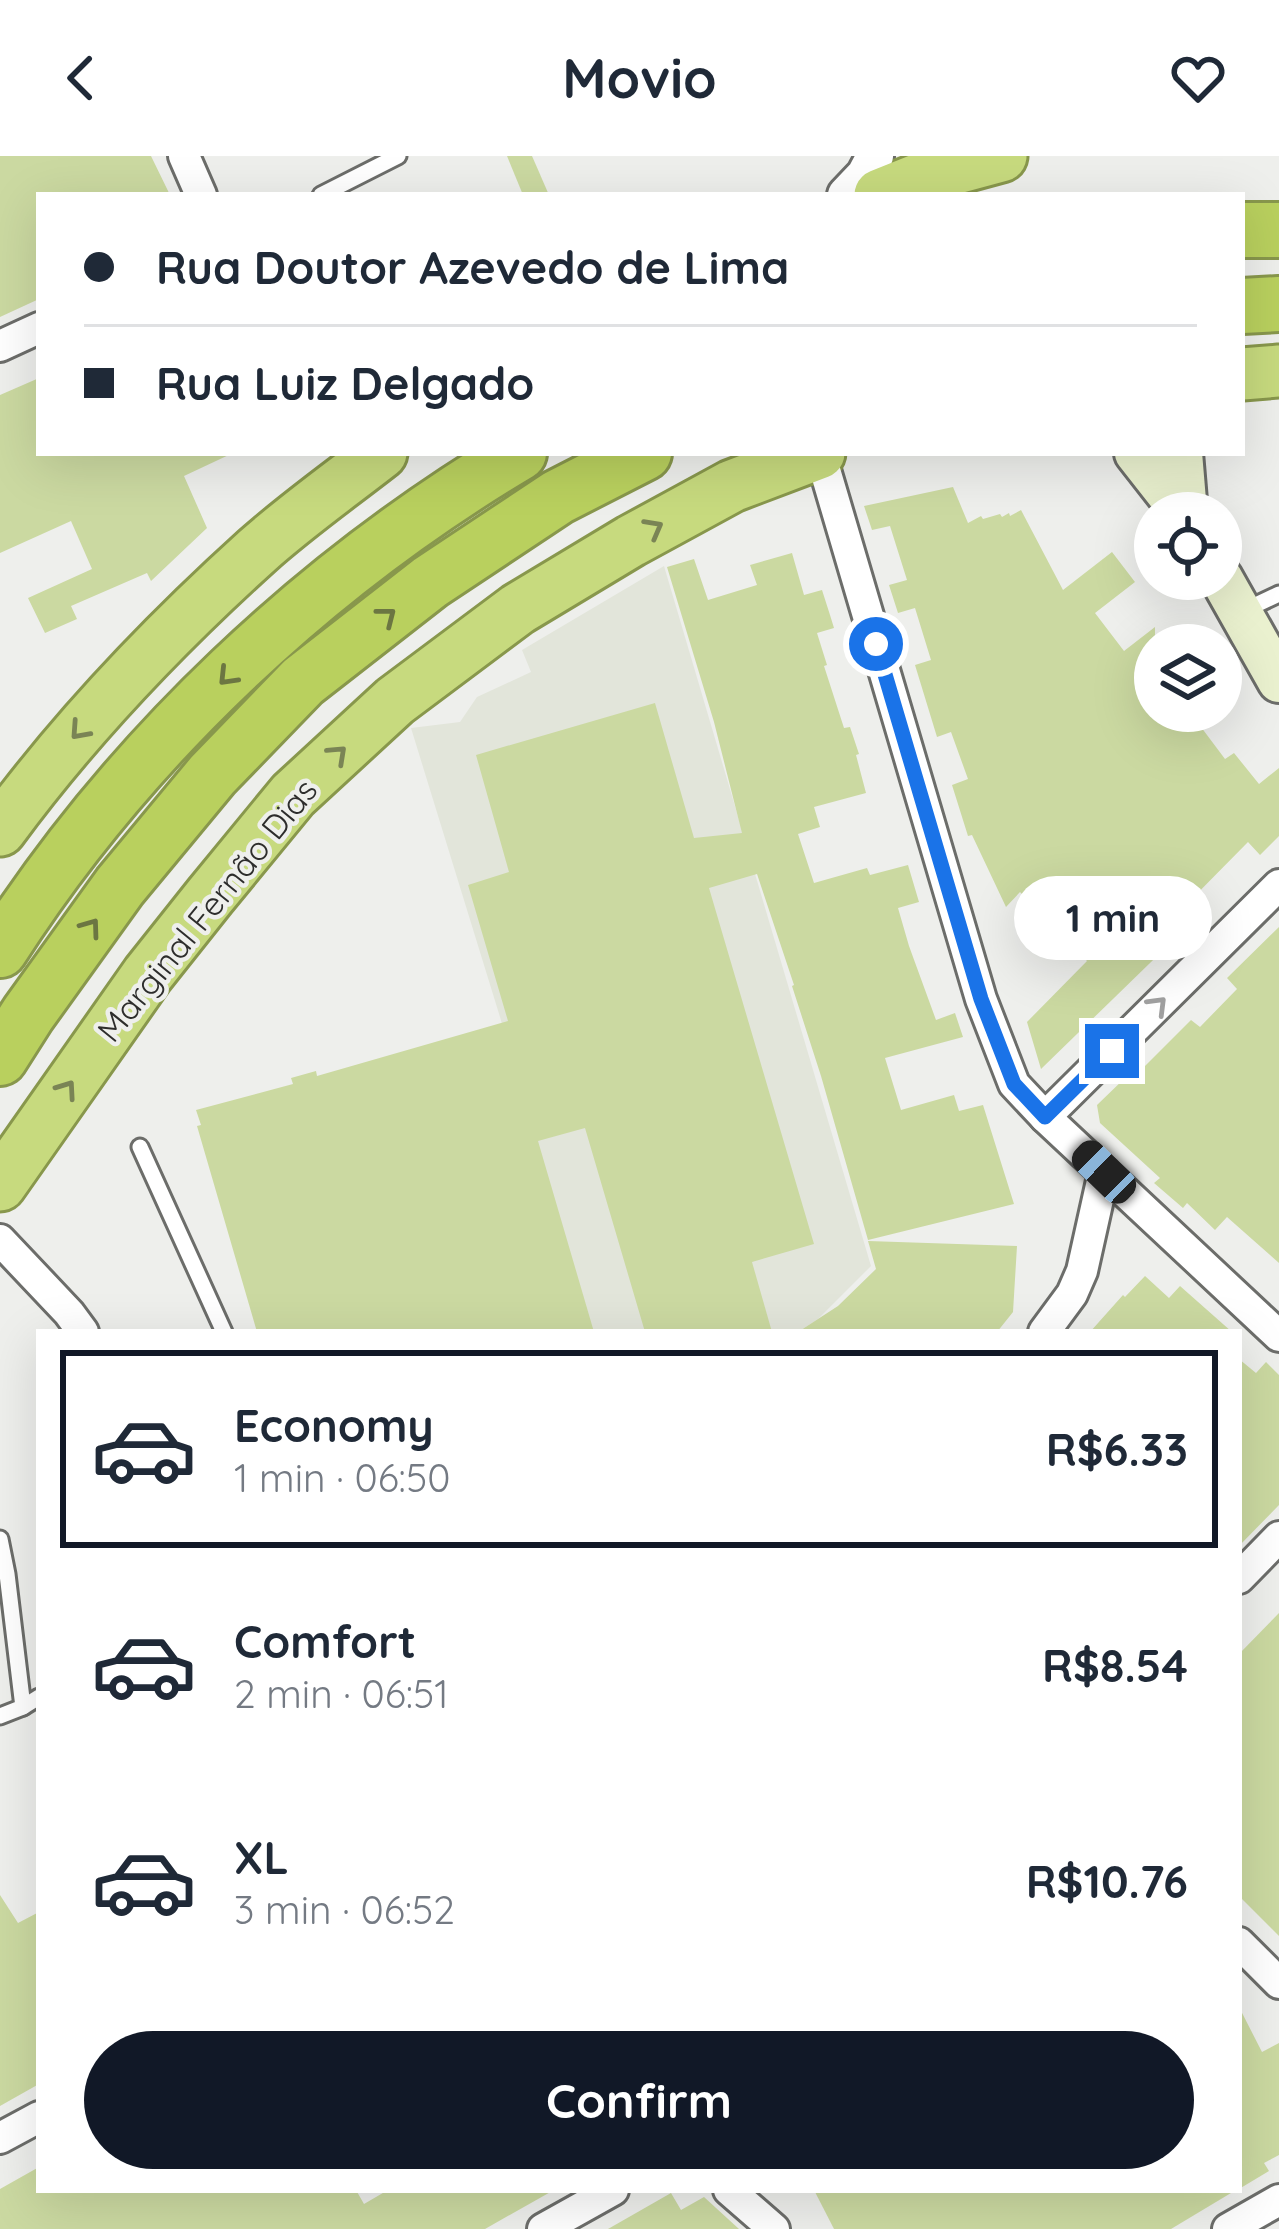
<!DOCTYPE html>
<html lang="en">
<head>
<meta charset="utf-8">
<style>
	:root { --surface:#fff; --page:#f2f2f3; --text:#1f2937; --muted:#747a83; --line:#e0e1e3; --accent:#111827 }
	body { margin:0; font-family:Quicksand,sans-serif; background:var(--page); color:var(--text); height:100vh; display:flex; flex-direction:column; font-size:45px; white-space:nowrap }
	* { box-sizing:border-box; margin:0 }
	p { font-size:39px; color:var(--muted) }
	.icon { flex:none; width:66px; height:66px; fill:none; stroke:currentColor; stroke-width:2; stroke-linecap:round; stroke-linejoin:round }
	.map { position:relative; flex:1; overflow:hidden }
	.details { position:absolute; left:36px; top:1173px; width:1206px; height:864px; display:flex; flex-direction:column; background:var(--surface); border-radius:0px; box-shadow:0 12px 48px #0002 }
	.details>* { flex:none }
	.hud { position:absolute; left:36px; top:36px; width:1209px; height:264px; border-radius:0px; box-shadow:0 12px 48px #0002; display:grid; align-content:center; height:264px; padding:0 48px; background:var(--surface) }
	.fabs { position:absolute; left:1134px; top:336px; display:grid; gap:24px }
	.fabs a { display:grid; place-items:center; width:108px; height:108px; border-radius:50%; background:var(--surface); box-shadow:0 12px 48px #0002; font-size:60px }
	.end { position:absolute; width:54px; height:54px; margin:-27px; border:15px solid #1a73e8; background:#fff; box-shadow:0 0 0 6px #fff }
	.from { border-radius:50% }
	.bubble { position:absolute; height:84px; border-radius:42px; background:var(--surface); box-shadow:0 12px 48px #0002; font-size:39px; font-weight:700; line-height:84px; text-align:center }
	.car { position:absolute; width:36px; height:72px; margin:-36px -18px; border-radius:15px; box-shadow:0 0 9px 3px #0007; background:linear-gradient(#222 24%,#8ab4d8 0 40%,#222 0 76%,#8ab4d8 0 86%,#222 0) }
	.hud b { display:flex; align-items:center; gap:42px; height:114px; font-size:45px }
	.hud b+b { border-top:3px solid var(--line) }
	.hud i { width:30px; height:30px; background:var(--text) }
	ul { padding:21px 0 0; list-style:none }
	li { display:flex; align-items:center; gap:36px; height:198px; margin:0 24px 18px; padding:0 24px; border:6px solid transparent; border-radius:0px }
	li div { flex:1 }
	li b { display:block; font-size:45px }
	li em { font-style:normal; font-weight:700 }
	li.on { border-color:var(--accent) }
	li>.icon { width:108px; height:108px; stroke-width:1.5 }
	.action { display:flex; gap:24px; margin-top:auto; padding:24px 48px }
	.action a { flex:1; height:138px; border-radius:72px; background:var(--accent); color:#fff; font-size:48px; font-weight:700; line-height:138px; text-align:center }
	header { display:flex; justify-content:space-between; align-items:center; height:156px; padding:0 48px; background:var(--surface); font-size:54px; font-weight:700 }
	.map>svg:first-child { display:block }
	.built { fill:#e2e5da }
	.building { fill:#cbd9a1 }
	.lines { fill:none; stroke-linecap:round; stroke-linejoin:round }
	.service-casing { stroke:#6c6d6a; stroke-width:21 }
	.minor-casing { stroke:#6c6d6a; stroke-width:36 }
	.tertiary-casing { stroke:#6c6d6a; stroke-width:42 }
	.secondary-casing { stroke:#6c6d6a; stroke-width:48 }
	.trunk-casing { stroke:#88974c; stroke-width:57 }
	.motorway-casing { stroke:#88974c; stroke-width:60 }
	.service { stroke:#fff; stroke-width:15 }
	.minor { stroke:#fff; stroke-width:30 }
	.tertiary { stroke:#fff; stroke-width:36 }
	.secondary { stroke:#eaf1cf; stroke-width:42 }
	.trunk { stroke:#c7da7e; stroke-width:51 }
	.motorway { stroke:#b9d05e; stroke-width:54 }
	.oneway { stroke:#7a8455 }
	.oneway2 { stroke:#6c7642 }
	.oneway3 { stroke:#a0a0a0 }
	.route { stroke:#1a73e8; stroke-width:15 }
	.labels { text-anchor:middle; stroke-width:9; stroke-linejoin:round; paint-order:stroke }
	.street-label { font-size:33px; fill:#2d2d2c; stroke:#eeefec }
</style>
</head>
<body>
<header><svg class="icon" aria-label="back" viewBox="0 0 24 24"><path d="M15 5l-7 7 7 7"/></svg>Movio<svg class="icon" aria-label="heart" viewBox="0 0 24 24"><path d="M12 20l-8-8c-3-5 5-10 8-4 3-6 11-1 8 4z"/></svg></header>
<div class="map">
<svg width="1279" height="2073" viewBox="0 0 1279 2073">
	<rect width="100%" height="100%" fill="#eeefec"/>
	<!-- built -->
	<polygon class="built" points="664,410 871,1110 818,1163 798,1176 590,1176 500,861 411,572 460,566 477,541 531,516 522,494"/>
	<!-- building -->
	<g class="building">
		<polygon points="0,0 151,0 170,39 39,39 39,143 0,161"/>
		<polygon points="507,0 532,0 549,39 523,39"/>
		<polygon points="39,222 39,297 233,297 184,320 207,372 151,425 147,417 71,450 77,463 45,477 28,442 92,413 71,365 0,397 0,239"/>
		<polygon points="953,331 968,367 981,360 983,363 1000,358 1002,361 1009,357 1010,360 1021,354 1063,434 1112,396 1135,426 1095,457 1124,495 1155,471 1155,555 1189,555 1225,603 1234,597 1259,628 1279,612 1279,680 1260,699 1248,686 1175,760 1186,772 1041,913 1027,866 1087,805 1020,736 1006,751 972,679 968,680 952,629 968,623 951,576 937,581 915,509 931,504 915,452 898,457 889,429 907,424 890,370 872,374 864,350"/>
		<polygon points="792,397 804,439 822,434 830,459 834,472 817,477 827,509 824,510 844,572 850,571 859,598 856,599 866,637 814,651 820,671 798,678 814,727 867,712 870,719 908,709 919,746 898,752 909,790 936,864 955,857 963,881 885,902 901,954 954,939 959,955 983,949 1014,1048 868,1084 821,920 792,830 794,829 757,718 709,732 814,1088 752,1106 772,1176 645,1176 585,972 538,985 594,1176 257,1176 197,970 201,969 196,954 293,928 291,922 316,915 317,920 508,865 468,729 509,716 476,599 655,547 694,682 742,677 714,566 667,411 694,403 708,444 757,429 750,409"/>
		<polygon points="1279,771 1279,1107 1227,1061 1215,1074 1187,1047 1183,1052 1154,1027 1160,1022 1100,967 1097,949 1127,920 1131,924 1191,864 1200,871 1237,833 1227,822"/>
		<polygon points="868,1085 1017,1090 1013,1156 997,1176 798,1176 838,1150 876,1113"/>
		<polygon points="1145,1120 1169,1142 1180,1130 1232,1176 1090,1176 1123,1139 1125,1141"/>
		<polygon points="1239,1203 1256,1217 1266,1206 1279,1219 1279,1349 1239,1390"/>
		<polygon points="1279,1457 1279,1780 1239,1740 1239,1498"/>
		<polygon points="0,1739 18,1767 39,1756 39,1928 0,1950"/>
		<polygon points="1239,1851 1262,1896 1279,1887 1279,1999 1264,2007 1269,2015 1239,2033"/>
		<polygon points="39,2011 39,2034 356,2034 364,2048 388,2034 554,2034 485,2073 0,2073 0,2033"/>
		<polygon points="814,2034 1236,2034 1171,2073 834,2073"/>
		<polygon points="671,2037 681,2054 704,2041 739,2073 608,2073"/>
	</g>
	<g class="lines">
		<!-- service casing -->
		<g class="service-casing">
			<g id="service">
				<polyline points="321,39 398,0"/>
				<polyline points="1243,455 1279,438"/>
				<polyline points="140,991 224,1176"/>
				<polyline points="0,1383 7,1418 23,1551 0,1560"/>
				<polyline points="23,1551 39,1541"/>
			</g>
		</g>
		<!-- minor casing -->
		<g class="minor-casing">
			<g id="minor">
				<polyline points="184,0 201,39"/>
				<polyline points="0,190 39,172"/>
				<polyline points="820,297 981,843 1014,928 1045,961 1279,1180"/>
				<polyline points="1045,961 1279,729"/>
				<polyline points="0,1084 69,1157 83,1176"/>
				<polyline points="1044,1176 1072,1138 1082,1115 1104,1016"/>
				<polyline points="1239,1422 1279,1381"/>
				<polyline points="1239,1787 1279,1827"/>
				<polyline points="0,1982 39,1961"/>
				<polyline points="729,2034 774,2073"/>
				<polyline points="543,2073 613,2034"/>
				<polyline points="1228,2073 1279,2044"/>
			</g>
		</g>
		<!-- tertiary casing -->
		<g class="tertiary-casing">
			<polyline id="tertiary" points="846,39 865,19 875,0"/>
		</g>
		<!-- secondary casing -->
		<g class="secondary-casing">
			<g id="secondary">
				<polyline points="1136,297 1183,357"/>
				<polyline points="1181,297 1186,357"/>
				<polyline points="1221,422 1279,525"/>
			</g>
		</g>
		<!-- trunk casing -->
		<g class="trunk-casing">
			<g id="trunk">
				<polyline points="880,39 927,20 1001,0"/>
				<polyline points="1242,218 1279,215"/>
				<path d="M0 674C75 572 163 480 257 395 296 360 340 329 381 297"/>
				<polyline points="0,1029 148,818 210,740 293,639 395,545 518,453 631,385 732,330 819,297"/>
			</g>
		</g>
		<!-- motorway casing -->
		<g class="motorway-casing">
			<g id="motorway">
				<polyline points="1242,74 1279,74"/>
				<polyline points="1242,150 1279,148"/>
				<path d="M0 794C129 593 314 419 519 297"/>
				<polyline points="0,902 28,858 120,730 212,619 303,525 430,426 558,341 644,297"/>
			</g>
		</g>
		<!-- service -->
		<use href="#service" class="service"/>
		<!-- minor -->
		<use href="#minor" class="minor"/>
		<!-- tertiary -->
		<use href="#tertiary" class="tertiary"/>
		<!-- secondary -->
		<use href="#secondary" class="secondary"/>
		<!-- trunk -->
		<use href="#trunk" class="trunk"/>
		<!-- motorway -->
		<use href="#motorway" class="motorway"/>
	</g>
	<!-- one-way arrows -->
	<defs><path id="oneway-chevron" d="M-2-3.5L2.5 0L-2 3.5" fill="none" stroke-width="1.6" stroke-linecap="round" stroke-linejoin="round" transform="scale(3)"/></defs>
	<g class="oneway">
		<use href="#oneway-chevron" transform="translate(654 372) rotate(-29)"/>
		<use href="#oneway-chevron" transform="translate(79 575) rotate(132)"/>
		<use href="#oneway-chevron" transform="translate(338 598) rotate(-43)"/>
		<use href="#oneway-chevron" transform="translate(67 933) rotate(-55)"/>
	</g>
	<g class="oneway2">
		<use href="#oneway-chevron" transform="translate(387 460) rotate(-38)"/>
		<use href="#oneway-chevron" transform="translate(227 521) rotate(134)"/>
		<use href="#oneway-chevron" transform="translate(91 771) rotate(-54)"/>
	</g>
	<use class="oneway3" href="#oneway-chevron" transform="translate(1158 849) rotate(-45)"/>
	<g class="lines">
		<!-- route -->
		<polyline class="route" points="876,488 981,843 1014,928 1045,961 1112,895"/>
	</g>
	<g class="labels">
		<!-- street labels -->
		<g class="street-label">
			<text transform="translate(207 754) rotate(-51)" y="12">Marginal Fernão Dias</text>
		</g>
	</g>
</svg>
<div class="fabs">
<a><svg class="icon" aria-label="locate" viewBox="0 0 24 24"><circle cx="12" cy="12" r="6"/><path d="M12 2v4M12 18v4M2 12h4M18 12h4"/></svg></a>
<a><svg class="icon" aria-label="layers" viewBox="0 0 24 24"><path d="M12 4l9 5-9 5-9-5zM3 14l9 5 9-5"/></svg></a>
</div>
<i class="end from" style="left:876px;top:488px"></i>
<i class="end" style="left:1112px;top:895px"></i>
<div class="bubble" style="left:1014px;top:720px;width:198px">1 min</div>
<i class="car" style="left:1104px;top:1016px;rotate:314deg"></i>
<div class="hud">
<b><i class="from"></i>Rua Doutor Azevedo de Lima</b>
<b><i></i>Rua Luiz Delgado</b>
</div>
<section class="details">
<ul>
<li class="on"><svg class="icon" aria-label="car" viewBox="0 0 24 24"><path d="M5 17H2v-5l4-1 3-4h7l3 4 3 1v5h-3M9 17h6M6 11h13"/><circle cx="7" cy="17" r="2"/><circle cx="17" cy="17" r="2"/></svg><div><b>Economy</b><p>1 min · 06:50</p></div><em>R$6.33</em></li>
<li><svg class="icon" aria-label="car" viewBox="0 0 24 24"><path d="M5 17H2v-5l4-1 3-4h7l3 4 3 1v5h-3M9 17h6M6 11h13"/><circle cx="7" cy="17" r="2"/><circle cx="17" cy="17" r="2"/></svg><div><b>Comfort</b><p>2 min · 06:51</p></div><em>R$8.54</em></li>
<li><svg class="icon" aria-label="car" viewBox="0 0 24 24"><path d="M5 17H2v-5l4-1 3-4h7l3 4 3 1v5h-3M9 17h6M6 11h13"/><circle cx="7" cy="17" r="2"/><circle cx="17" cy="17" r="2"/></svg><div><b>XL</b><p>3 min · 06:52</p></div><em>R$10.76</em></li>
</ul>
<div class="action"><a>Confirm</a></div>
</section>
</div>
</body>
</html>
